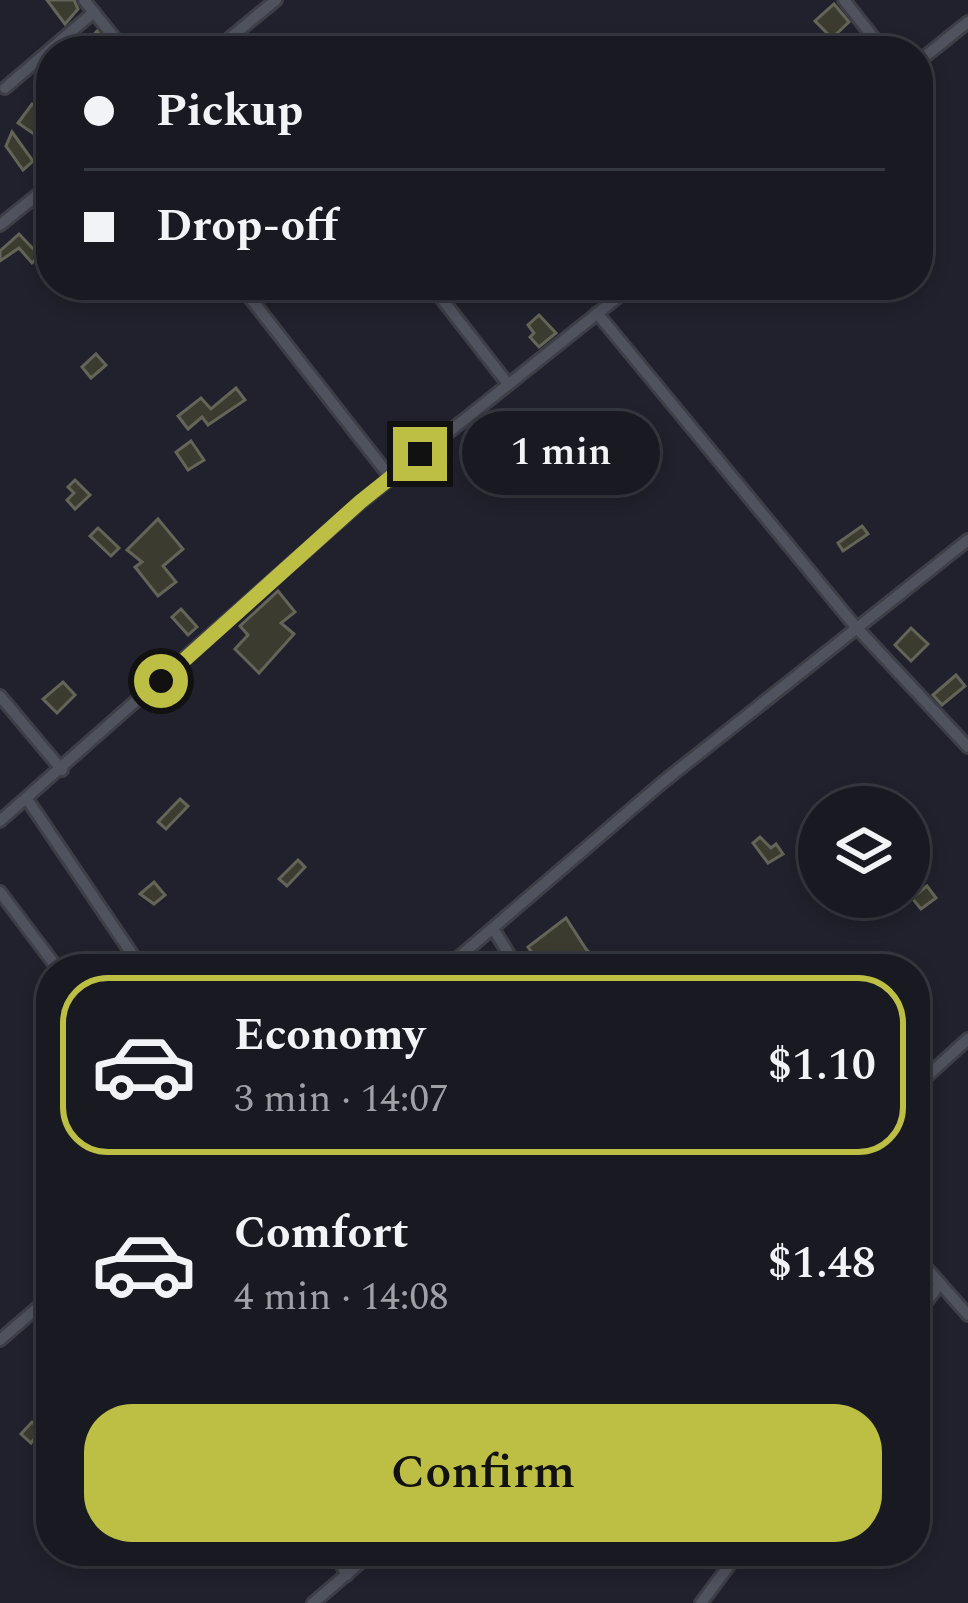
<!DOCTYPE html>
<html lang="en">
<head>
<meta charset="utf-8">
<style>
	:root { --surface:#181921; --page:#25262e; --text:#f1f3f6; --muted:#9fa0a5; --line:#36383f; --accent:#bcbf44 }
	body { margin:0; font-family:Spectral,serif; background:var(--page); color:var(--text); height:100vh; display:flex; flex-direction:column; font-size:45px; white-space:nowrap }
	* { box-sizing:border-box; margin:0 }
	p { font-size:39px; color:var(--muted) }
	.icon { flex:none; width:66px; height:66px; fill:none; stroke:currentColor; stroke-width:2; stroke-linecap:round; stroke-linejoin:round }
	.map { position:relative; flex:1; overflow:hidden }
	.drawer { position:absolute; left:36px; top:954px; width:894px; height:612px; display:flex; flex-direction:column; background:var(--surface); border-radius:48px; box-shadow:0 6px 18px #0003,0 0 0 3px var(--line) }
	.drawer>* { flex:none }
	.top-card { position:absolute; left:36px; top:36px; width:897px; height:264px; border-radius:48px; box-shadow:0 6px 18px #0003,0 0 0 3px var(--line); display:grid; align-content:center; height:264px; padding:0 48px; background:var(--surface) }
	.tools { position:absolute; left:798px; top:786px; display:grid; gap:24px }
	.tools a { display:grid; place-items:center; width:132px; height:132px; border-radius:50%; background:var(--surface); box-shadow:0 6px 18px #0003,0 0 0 3px var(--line); font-size:60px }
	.end { position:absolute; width:54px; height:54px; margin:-27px; border:15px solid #bcbf44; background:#111; box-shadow:0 0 0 6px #111 }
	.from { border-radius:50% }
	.bubble { position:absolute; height:84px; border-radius:42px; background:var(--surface); box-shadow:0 6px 18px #0003,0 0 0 3px var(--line); font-size:39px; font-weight:600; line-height:84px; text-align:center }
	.top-card b { display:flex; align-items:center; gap:42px; height:114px; font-size:45px }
	.top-card b+b { border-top:3px solid var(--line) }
	.top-card i { width:30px; height:30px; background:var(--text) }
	ul { padding:21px 0 0; list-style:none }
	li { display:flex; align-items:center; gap:36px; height:180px; margin:0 24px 18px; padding:0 24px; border:6px solid transparent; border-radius:48px }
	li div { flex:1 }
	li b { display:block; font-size:45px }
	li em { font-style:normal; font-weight:600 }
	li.selected { border-color:var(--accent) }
	li>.icon { width:108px; height:108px; stroke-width:1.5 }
	.primary-button { display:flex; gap:24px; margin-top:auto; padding:24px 48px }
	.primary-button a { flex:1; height:138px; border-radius:48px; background:var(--accent); color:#111; font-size:48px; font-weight:600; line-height:138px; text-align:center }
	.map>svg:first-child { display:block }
	.building { fill:#3b3c2f; stroke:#646558; stroke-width:3 }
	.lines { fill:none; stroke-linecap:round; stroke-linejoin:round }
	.minor-casing { stroke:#3d3e46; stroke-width:16 }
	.minor { stroke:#50525e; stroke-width:10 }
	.route { stroke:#bcbf44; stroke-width:15 }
</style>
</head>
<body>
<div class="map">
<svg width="968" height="1603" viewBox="0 0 968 1603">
	<rect width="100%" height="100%" fill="#20212c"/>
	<!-- building -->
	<g class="building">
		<polygon points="47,0 74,0 78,9 65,24"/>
		<polygon points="834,4 849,22 832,38 815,21"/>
		<polygon points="97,31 112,51 90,51 84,45"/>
		<polygon points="51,94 51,109 34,134 18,123 32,104 36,107"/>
		<polygon points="12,132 33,161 23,170 6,146"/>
		<polygon points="19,234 40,256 32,263 19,248 0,261 0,251"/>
		<polygon points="539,315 556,333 539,347 530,337 534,333 528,325"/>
		<polygon points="96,354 106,365 91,378 82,367"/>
		<polygon points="236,388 245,400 208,425 202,417 188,429 178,416 201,398 211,409"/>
		<polygon points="191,441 204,460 188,470 176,452"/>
		<polygon points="493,446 512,471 504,477 502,474 486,490 468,471"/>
		<polygon points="75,480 90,495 75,509 67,500 74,493 68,487"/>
		<polygon points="158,519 183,549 163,566 176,582 158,596 135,567 142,562 127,550"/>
		<polygon points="862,526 868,534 843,551 838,543"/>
		<polygon points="98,528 119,548 111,556 90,536"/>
		<polygon points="278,591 295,612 281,623 294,634 259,673 235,649 248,635 240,626"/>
		<polygon points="181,609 197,627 188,635 172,617"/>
		<polygon points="911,628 928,644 911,661 895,645"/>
		<polygon points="956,675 965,686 942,705 933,695"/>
		<polygon points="63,682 75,695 57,713 43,699"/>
		<polygon points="180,799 188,806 166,829 158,822"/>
		<polygon points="760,837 771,848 776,844 783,854 768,863 753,843"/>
		<polygon points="298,860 305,867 287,886 279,879"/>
		<polygon points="154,882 165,895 154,904 140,894"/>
		<polygon points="927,886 936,898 921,909 912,898"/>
		<polygon points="566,918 586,949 605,969 544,969 538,961 528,947"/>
		<polygon points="32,1422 50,1438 43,1445 35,1438 31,1443 21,1434"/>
	</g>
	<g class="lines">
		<!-- minor casing -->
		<g class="minor-casing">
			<g id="minor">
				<polyline points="84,0 125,51"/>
				<polyline points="844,0 884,51"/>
				<polyline points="214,51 276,0"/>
				<polyline points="918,62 968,22"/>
				<polyline points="5,88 94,12"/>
				<polyline points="0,225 51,184"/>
				<polyline points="240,285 391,478"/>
				<polyline points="431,285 508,384"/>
				<polyline points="597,313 855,626 968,747"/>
				<polyline points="0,696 62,770"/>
				<polyline points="27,799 132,954"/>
				<polyline points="0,821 360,503 633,285"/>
				<polyline points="0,892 58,969"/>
				<polyline points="494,930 518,969"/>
				<polyline points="445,969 663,782 968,540"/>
				<polyline points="915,1087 968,1039"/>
				<polyline points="915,1255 968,1315"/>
				<polyline points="915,1317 940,1284"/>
				<polyline points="0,1340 51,1296"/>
				<polyline points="334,1551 347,1575"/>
				<polyline points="313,1603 374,1551"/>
				<polyline points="701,1603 740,1551"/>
			</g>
		</g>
		<!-- minor -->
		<use href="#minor" class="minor"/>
	</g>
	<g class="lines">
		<!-- route -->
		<polyline class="route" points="161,681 360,502 420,454"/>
	</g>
</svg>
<div class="tools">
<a><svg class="icon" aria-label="layers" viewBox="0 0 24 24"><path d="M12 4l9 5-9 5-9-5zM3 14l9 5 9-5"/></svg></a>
</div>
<i class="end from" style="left:161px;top:681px"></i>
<i class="end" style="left:420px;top:454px"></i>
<div class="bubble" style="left:462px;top:411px;width:198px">1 min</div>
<div class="top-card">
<b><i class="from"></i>Pickup</b>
<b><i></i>Drop-off</b>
</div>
<section class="drawer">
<ul>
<li class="selected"><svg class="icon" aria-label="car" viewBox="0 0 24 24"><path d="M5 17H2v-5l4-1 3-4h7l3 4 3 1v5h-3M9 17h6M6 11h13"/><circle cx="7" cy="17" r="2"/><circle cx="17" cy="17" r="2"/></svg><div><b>Economy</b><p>3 min · 14:07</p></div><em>$1.10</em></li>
<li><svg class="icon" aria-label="car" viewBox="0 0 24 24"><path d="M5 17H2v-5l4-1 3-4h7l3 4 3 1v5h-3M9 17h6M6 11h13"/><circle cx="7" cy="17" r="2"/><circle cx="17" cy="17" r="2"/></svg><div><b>Comfort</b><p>4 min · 14:08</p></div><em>$1.48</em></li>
</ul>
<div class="primary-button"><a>Confirm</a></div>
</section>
</div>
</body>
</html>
